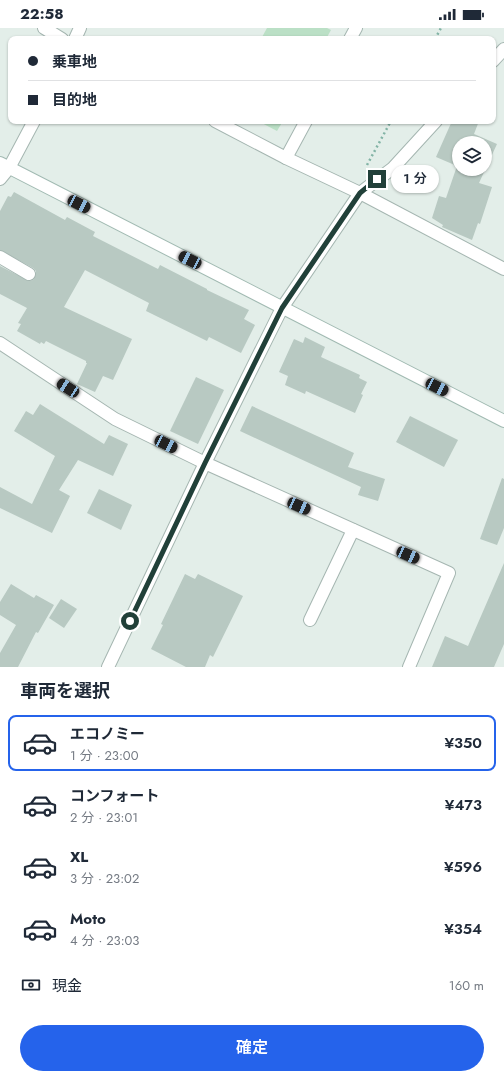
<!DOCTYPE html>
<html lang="ja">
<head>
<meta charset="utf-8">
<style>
	:root { --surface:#fff; --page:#f6f6f7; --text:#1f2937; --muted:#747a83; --line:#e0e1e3; --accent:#2563eb }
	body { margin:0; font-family:Jost,"Noto Sans JP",sans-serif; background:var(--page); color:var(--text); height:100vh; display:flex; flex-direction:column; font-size:15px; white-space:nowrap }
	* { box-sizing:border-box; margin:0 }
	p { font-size:13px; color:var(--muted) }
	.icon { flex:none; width:22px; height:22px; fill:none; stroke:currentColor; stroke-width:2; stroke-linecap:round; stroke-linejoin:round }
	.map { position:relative; height:639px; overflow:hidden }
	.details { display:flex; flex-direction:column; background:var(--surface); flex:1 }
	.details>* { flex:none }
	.hud { position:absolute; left:8px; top:8px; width:488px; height:88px; border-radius:8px; box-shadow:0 1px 3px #0004; display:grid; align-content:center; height:88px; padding:0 20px; background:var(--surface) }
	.tools { position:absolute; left:452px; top:108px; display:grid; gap:8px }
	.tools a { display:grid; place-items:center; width:40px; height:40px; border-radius:50%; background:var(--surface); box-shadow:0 1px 3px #0004; font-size:20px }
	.end { position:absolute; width:18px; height:18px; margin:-9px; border:5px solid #214039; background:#fff; box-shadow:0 0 0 2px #fff }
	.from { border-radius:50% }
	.bubble { position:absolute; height:28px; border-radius:14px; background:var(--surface); box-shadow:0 1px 3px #0004; font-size:13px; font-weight:600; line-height:28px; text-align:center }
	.car { position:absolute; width:12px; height:24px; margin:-12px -6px; border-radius:5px; box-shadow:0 0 3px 1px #0007; background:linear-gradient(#222 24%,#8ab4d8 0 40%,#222 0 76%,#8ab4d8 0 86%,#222 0) }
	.hud b { display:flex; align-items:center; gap:14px; height:38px; font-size:15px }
	.hud b+b { border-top:1px solid var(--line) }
	.hud i { width:10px; height:10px; background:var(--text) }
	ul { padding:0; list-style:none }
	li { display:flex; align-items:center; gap:12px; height:56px; margin:0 8px 6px; padding:0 12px; border:2px solid transparent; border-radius:8px }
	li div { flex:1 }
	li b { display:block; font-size:15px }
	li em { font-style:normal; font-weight:600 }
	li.on { border-color:var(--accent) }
	li>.icon { width:36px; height:36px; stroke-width:1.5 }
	h2 { padding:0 20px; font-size:18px; line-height:48px }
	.pay { display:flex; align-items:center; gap:10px; height:44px; padding:0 20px; font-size:15px }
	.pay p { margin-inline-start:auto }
	.button { display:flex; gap:8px; margin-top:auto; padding:8px 20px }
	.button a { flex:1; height:46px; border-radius:24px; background:var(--accent); color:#fff; font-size:16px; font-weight:600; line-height:46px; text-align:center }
	.status { display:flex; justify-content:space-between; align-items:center; height:28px; padding:0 20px; background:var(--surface); direction:ltr }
	.status svg { height:11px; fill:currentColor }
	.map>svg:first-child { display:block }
	.green { fill:#bbe0c6 }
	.building { fill:#b8c9c2; fill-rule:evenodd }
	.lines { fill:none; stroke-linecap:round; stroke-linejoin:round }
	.lane-casing { stroke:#a5b6b1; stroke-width:14 }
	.street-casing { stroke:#a5b6b1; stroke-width:14 }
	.secondary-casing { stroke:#a1bab2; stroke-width:14 }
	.path { stroke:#82b3a5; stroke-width:2.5; stroke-dasharray:2 3; stroke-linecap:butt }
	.lane { stroke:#fff; stroke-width:12 }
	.street { stroke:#fff; stroke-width:12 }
	.secondary { stroke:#fff; stroke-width:12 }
	.route { stroke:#214039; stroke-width:5 }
</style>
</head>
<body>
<div class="status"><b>22:58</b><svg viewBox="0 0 49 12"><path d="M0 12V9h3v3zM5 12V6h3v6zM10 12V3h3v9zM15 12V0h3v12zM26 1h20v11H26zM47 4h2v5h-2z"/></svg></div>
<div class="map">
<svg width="504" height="639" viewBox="0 0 504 639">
	<rect width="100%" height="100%" fill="#e3eee9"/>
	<!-- green -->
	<g class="green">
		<polygon points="267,0 327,0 331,2 326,11 261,11"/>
		<polygon points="258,93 283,93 277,103"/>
	</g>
	<!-- building -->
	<g class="building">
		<path d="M452 93H479L474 106 497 116 479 155 492 159 480 196 478 195 472 212 442 199 443 197 432 190 439 168 446 170 457 138 436 129ZM459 115H485V141H459Z"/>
		<polygon points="14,164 65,192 67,189 95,204 93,208 158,241 160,237 207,261 207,262 249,282 244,291 255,297 241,325 209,309 207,313 146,283 149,275 85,242 64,279 132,311 113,352 103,348 95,364 77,356 87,335 86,335 86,333 46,313 44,316 41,314 40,316 17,303 21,296 18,295 27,280 0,266 0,238 29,253 33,252 36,246 36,243 33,240 0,222 0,183 8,168 11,169"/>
		<polygon points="305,309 325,319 321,329 360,347 359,350 367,354 361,366 363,367 355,385 306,363 305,366 285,357 288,348 279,344 294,311 303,315"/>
		<polygon points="196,349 224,362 198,416 170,403"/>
		<polygon points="40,376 104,416 109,407 128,416 113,448 78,432 59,462 70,468 52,505 0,480 0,459 32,476 55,428 14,403 26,383 33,387"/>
		<polygon points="252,378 354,425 348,439 385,451 378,473 358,467 361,459 240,403"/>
		<polygon points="410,388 458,412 444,439 396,414"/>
		<polygon points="502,450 504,451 504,500 497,517 480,511"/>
		<polygon points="99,461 132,477 121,502 87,485"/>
		<polygon points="504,535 504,616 494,639 432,639 445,608 468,618"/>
		<polygon points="185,546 195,551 198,546 243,568 213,629 210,627 205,639 186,639 151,621 163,597 161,596"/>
		<polygon points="11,556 34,570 36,567 54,577 38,605 36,604 18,639 0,639 0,625 16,597 0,587 0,574"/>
		<polygon points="61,571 77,581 64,600 49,590"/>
	</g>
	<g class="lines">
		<!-- lane casing -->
		<g class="lane-casing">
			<g id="lane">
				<polyline points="0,229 29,246"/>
				<polyline points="310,592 353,502"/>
			</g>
		</g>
		<!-- street casing -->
		<g class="street-casing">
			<g id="street">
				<polyline points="44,0 62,11"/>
				<polyline points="75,11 80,0"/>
				<polyline points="350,11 356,0"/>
				<polyline points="493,33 504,21"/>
				<polyline points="215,93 286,130 360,165 504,241"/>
				<polyline points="286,130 306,93"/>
				<polyline points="0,151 9,140 34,93"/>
				<polyline points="0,315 115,391 205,435 449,545 409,639"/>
				<polyline points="108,639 205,435 282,280 360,165 393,140 436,93"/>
			</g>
		</g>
		<!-- secondary casing -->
		<g class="secondary-casing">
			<polyline id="secondary" points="0,135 504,393"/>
		</g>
		<!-- path -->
		<g class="path">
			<polyline points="435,11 441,0"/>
			<polyline points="367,137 391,93"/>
		</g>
		<!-- lane -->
		<use href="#lane" class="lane"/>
		<!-- street -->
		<use href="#street" class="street"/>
		<!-- secondary -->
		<use href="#secondary" class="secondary"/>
	</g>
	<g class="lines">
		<!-- route -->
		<polyline class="route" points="130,593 205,435 282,280 360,165 377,151"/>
	</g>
</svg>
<div class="tools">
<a><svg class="icon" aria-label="layers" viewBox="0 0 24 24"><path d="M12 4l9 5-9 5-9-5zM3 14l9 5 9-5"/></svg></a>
</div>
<i class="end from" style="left:130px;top:593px"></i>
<i class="end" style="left:377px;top:151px"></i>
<div class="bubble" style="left:391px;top:137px;width:48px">1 分</div>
<i class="car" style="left:79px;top:176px;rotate:117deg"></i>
<i class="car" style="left:190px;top:232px;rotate:297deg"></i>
<i class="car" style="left:437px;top:359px;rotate:117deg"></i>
<i class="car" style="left:68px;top:360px;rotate:303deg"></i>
<i class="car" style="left:166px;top:416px;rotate:116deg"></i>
<i class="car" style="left:299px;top:478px;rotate:114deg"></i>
<i class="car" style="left:408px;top:527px;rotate:114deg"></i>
<div class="hud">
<b><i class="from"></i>乗車地</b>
<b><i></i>目的地</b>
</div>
</div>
<section class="details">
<h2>車両を選択</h2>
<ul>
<li class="on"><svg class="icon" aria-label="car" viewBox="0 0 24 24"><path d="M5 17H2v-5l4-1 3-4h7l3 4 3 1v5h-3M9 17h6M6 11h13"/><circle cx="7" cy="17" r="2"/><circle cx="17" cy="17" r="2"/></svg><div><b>エコノミー</b><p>1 分 · 23:00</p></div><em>¥350</em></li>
<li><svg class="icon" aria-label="car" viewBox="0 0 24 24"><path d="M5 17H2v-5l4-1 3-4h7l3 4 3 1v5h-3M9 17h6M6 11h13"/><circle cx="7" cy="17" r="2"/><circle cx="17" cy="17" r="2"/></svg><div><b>コンフォート</b><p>2 分 · 23:01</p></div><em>¥473</em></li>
<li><svg class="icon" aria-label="car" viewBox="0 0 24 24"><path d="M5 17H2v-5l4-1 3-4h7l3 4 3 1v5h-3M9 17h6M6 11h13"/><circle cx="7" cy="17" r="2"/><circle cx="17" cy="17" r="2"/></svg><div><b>XL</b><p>3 分 · 23:02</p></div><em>¥596</em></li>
<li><svg class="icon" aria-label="car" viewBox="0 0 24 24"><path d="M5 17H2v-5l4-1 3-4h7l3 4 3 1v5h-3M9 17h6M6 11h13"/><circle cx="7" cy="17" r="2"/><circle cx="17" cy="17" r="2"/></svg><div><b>Moto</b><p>4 分 · 23:03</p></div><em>¥354</em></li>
</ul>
<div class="pay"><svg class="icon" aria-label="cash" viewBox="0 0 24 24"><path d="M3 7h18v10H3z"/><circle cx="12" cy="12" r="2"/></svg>現金<p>160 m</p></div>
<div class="button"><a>確定</a></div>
</section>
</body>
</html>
